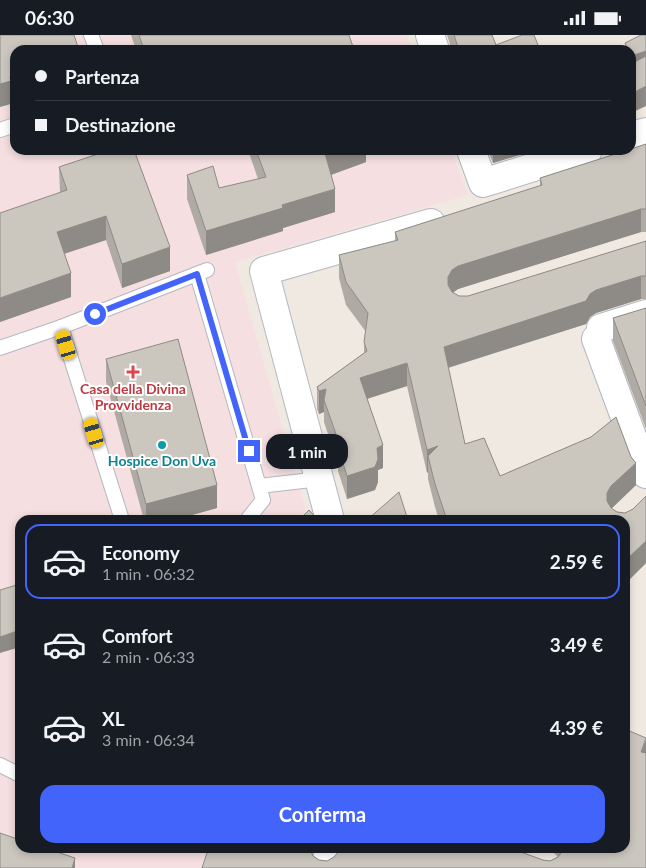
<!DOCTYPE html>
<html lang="it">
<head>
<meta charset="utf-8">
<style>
	:root { --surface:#171b24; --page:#20242c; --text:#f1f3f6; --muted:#9ea1a6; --line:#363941; --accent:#4264fb }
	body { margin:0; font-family:Lato,sans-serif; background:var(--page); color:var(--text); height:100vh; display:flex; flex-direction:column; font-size:19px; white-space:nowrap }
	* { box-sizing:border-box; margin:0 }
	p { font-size:16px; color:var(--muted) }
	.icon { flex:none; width:28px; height:28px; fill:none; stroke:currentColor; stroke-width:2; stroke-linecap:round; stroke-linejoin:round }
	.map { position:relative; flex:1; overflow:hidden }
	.side { position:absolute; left:15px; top:480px; width:615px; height:338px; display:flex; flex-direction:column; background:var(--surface); border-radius:15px; box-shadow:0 2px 8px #0003 }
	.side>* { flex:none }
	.hud { position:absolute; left:10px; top:10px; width:626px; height:110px; border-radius:15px; box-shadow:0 2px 8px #0003; display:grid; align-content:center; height:110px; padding:0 25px; background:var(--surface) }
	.end { position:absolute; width:22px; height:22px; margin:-11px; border:6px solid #4264fb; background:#fff; box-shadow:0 0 0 2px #fff }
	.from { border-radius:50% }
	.bubble { position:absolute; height:35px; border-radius:15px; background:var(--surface); box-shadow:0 2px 8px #0003; font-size:16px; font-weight:700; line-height:35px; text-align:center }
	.car { position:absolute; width:15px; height:30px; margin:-15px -8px; border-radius:6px; box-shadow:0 0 4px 1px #0007; background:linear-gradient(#f5c518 24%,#345 0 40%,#f5c518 0 76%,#345 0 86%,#f5c518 0) }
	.hud b { display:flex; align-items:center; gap:18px; height:48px; font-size:19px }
	.hud b+b { border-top:1px solid var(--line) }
	.hud i { width:12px; height:12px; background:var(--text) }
	ul { padding:9px 0 0; list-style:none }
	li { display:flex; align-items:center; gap:15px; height:75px; margin:0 10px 8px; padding:0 15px; border:2px solid transparent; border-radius:15px }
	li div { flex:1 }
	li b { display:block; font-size:19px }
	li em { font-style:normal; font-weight:700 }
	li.selected { border-color:var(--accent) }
	li>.icon { width:45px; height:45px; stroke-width:1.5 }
	.action { display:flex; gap:10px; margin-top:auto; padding:10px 25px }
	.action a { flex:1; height:58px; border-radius:15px; background:var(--accent); color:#fff; font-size:20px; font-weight:700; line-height:58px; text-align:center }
	.status { display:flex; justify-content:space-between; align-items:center; height:35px; padding:0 25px; background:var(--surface); direction:ltr }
	.status svg { height:14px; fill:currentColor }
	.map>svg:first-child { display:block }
	.medical { fill:#f5dfe0 }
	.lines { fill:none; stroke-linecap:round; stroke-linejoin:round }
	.lane-casing { stroke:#b4b7c1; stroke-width:16 }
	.street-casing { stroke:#b4b7c1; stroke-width:30 }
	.lane { stroke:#fff; stroke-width:14 }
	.street { stroke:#fff; stroke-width:28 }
	.wall { fill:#afaba4 }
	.shaded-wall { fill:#8e8b86 }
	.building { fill:#cbc7bf; stroke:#8e8b86 }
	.route { stroke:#4264fb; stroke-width:6 }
	.health-dot { fill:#e0444e; stroke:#fff; stroke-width:2 }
	.culture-dot { fill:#0f9aa8; stroke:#fff; stroke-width:2 }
	.labels { text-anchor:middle; stroke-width:4; stroke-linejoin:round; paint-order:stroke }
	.health-label { font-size:14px; font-weight:bold; fill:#be3a42; stroke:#fff }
	.culture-label { font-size:14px; font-weight:bold; fill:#0d838f; stroke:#fff }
</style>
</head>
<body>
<div class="status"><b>06:30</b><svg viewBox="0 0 49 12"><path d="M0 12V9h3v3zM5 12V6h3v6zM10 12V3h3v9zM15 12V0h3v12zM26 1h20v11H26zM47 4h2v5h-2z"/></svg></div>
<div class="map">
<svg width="646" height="833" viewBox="0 0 646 833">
	<rect width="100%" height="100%" fill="#efe9e1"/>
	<!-- medical -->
	<polygon class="medical" points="0,0 407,0 412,15 15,15 15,115 451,115 468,160 235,227 306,476 297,485 20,485 20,812 314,813 307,833 0,833"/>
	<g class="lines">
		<!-- lane casing -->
		<g class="lane-casing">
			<g id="lane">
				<polyline points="91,0 97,15"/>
				<polyline points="0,95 15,90"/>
				<polyline points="197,239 263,465 247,485"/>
				<polyline points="61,292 122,485"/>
				<polyline points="0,313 61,292 207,235"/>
				<polyline points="259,451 320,444"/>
				<polyline points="0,730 20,740"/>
			</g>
		</g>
		<!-- street casing -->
		<g class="street-casing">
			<g id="street">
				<polyline points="430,0 435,15"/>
				<polyline points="631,101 646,97"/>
				<polyline points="471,115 483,148 588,115"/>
				<polyline points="601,293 646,279"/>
				<polyline points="596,304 646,439"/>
				<polyline points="330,485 264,236 431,188"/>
				<polyline points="324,833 331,812"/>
			</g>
		</g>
		<!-- lane -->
		<use href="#lane" class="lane"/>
		<!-- street -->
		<use href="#street" class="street"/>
	</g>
	<!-- wall -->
	<g class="wall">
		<polygon points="131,0 349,0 354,15 136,15"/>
		<polygon points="447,0 492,0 496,10 540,15 452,15"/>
		<polygon points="646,109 646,197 641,197 458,254 453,258 459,261 468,261 646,206 646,264 641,264 596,278 590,282 586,289 448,333 465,409 484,403 500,441 591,402 616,382 631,422 636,428 636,450 611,474 617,477 625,478 633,474 646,461 646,528 625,549 625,485 439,485 435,472 428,444 428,437 427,438 407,351 367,364 383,410 383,433 378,435 378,447 375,455 347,464 338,436 338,431 334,422 334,417 324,387 324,377 319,379 317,374 317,352 364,318 364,307 366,297 346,270 339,243 339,220 395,206 395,197 540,151 540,143 628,115 631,115 631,114"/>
		<polygon points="248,115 366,115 366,127 331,140 335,177 283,193 283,196 206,220 187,164 187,140 219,153 258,144"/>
		<polygon points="488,115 536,115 493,128"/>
		<polygon points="59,132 170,236 122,253 106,205 64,219 71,262 0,287 60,158"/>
		<polygon points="646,273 646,394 613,306 613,283"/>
		<polygon points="106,324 217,473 174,485 144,485 106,347"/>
		<polygon points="537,812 625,812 646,833 202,833 312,820 319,825 327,826 543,825 550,826 558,822 554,818"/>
	</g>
	<!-- shaded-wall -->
	<g class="shaded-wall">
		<polygon points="646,16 646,34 631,40 631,21"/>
		<polygon points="15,40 15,63 11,65 11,69 0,72 0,49 10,42"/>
		<polygon points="646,51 646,71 631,78 631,59"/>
		<polygon points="333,115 366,115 366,127 325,142 325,118"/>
		<polygon points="493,115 536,115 493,128"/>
		<polygon points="335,154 335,177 283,193 283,196 206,220 206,196 282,170"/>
		<polygon points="641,174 641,197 458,254 452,258 448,265 448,242 452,235 458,231"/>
		<polygon points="106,181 106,205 57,221 57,197"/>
		<polygon points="170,212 170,236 122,253 122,229"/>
		<polygon points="71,238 71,262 0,287 0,263"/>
		<polygon points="641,241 641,264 596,278 590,282 586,289 444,334 444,312 590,259 596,255"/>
		<polygon points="407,328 407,351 360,366 360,343"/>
		<polygon points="326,354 324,365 324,377 319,379 319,356"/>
		<polygon points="383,410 383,433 378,435 378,447 375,455 347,464 347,441 377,413"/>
		<polygon points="438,411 428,421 428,437 427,438 427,415"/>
		<polygon points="636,428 636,450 611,474 607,466 607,458 611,451"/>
		<polygon points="217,450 217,473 174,485 146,485 146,469"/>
		<polygon points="646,506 646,528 625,549 625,526"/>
		<polygon points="20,595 20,612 0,618 0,602"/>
		<polygon points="646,704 646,727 641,717"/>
		<polygon points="309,812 314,812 309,829"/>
		<polygon points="75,823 75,833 72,833"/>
	</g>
	<!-- building -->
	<g class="building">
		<polygon points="0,0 74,0 79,15 15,15 15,40 10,42 11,46 0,49"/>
		<polygon points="139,0 349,0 354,15 144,15"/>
		<polygon points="454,0 492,0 496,10 522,0 534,0 540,15 459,15"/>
		<polygon points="641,0 646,0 646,16 631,21 631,15 628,15 625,8"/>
		<polygon points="646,21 646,51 631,59 631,29"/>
		<polygon points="646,109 646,174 641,174 458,231 452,235 448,242 448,250 452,257 459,261 468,261 646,206 646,241 641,241 596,255 590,259 586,266 444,312 465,409 484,403 500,441 591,402 616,382 631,422 636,428 611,451 607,458 607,466 611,473 617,477 625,478 633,474 646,461 646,506 625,526 625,485 447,485 435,449 428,421 438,411 427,415 407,328 360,343 383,410 377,413 378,424 375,432 347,441 338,413 339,413 334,399 336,399 324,365 326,354 319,356 317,352 367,316 364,307 368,278 346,247 339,220 398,205 395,197 542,150 540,143 628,115 631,115 631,114"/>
		<polygon points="110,115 134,115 170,212 122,229 106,181 57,197 71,238 0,263 0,178 67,155 59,132"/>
		<polygon points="256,115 333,115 325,118 335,154 282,170 283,173 206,196 187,140 213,131 219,153 266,142"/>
		<polygon points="646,273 646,371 613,283"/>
		<polygon points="178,304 217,450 146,469 106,324"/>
		<polygon points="399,457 408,485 367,485"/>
		<polygon points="309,475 318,485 299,485"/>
		<polygon points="20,549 20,595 0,602 0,555"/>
		<polygon points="625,694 646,703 641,717 646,718 646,833 202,833 209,812 309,812 313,821 319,825 327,826 334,822 339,816 340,812 507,812 543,825 550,826 558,822 563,815 563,812 625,812"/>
		<polygon points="0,798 20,805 20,812 42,812 75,823 72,833 0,833"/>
	</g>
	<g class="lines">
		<!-- route -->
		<polyline class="route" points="95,279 197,239 249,416"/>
	</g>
	<!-- markers -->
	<path class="health-dot" d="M130.5 329.5h5v5h5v5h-5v5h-5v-5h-5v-5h5z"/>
	<circle class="culture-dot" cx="162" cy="410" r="5"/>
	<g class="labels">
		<!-- health labels -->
		<g class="health-label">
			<text x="133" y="359">Casa della Divina<tspan x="133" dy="16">Provvidenza</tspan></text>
		</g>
		<!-- culture labels -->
		<g class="culture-label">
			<text x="162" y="431">Hospice Don Uva</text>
		</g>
	</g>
</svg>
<i class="end from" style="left:95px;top:279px"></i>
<i class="end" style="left:249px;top:416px"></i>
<div class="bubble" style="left:266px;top:399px;width:82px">1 min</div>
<i class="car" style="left:66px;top:310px;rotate:343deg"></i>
<i class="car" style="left:94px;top:398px;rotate:343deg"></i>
<div class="hud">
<b><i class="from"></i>Partenza</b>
<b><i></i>Destinazione</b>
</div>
<section class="side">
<ul>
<li class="selected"><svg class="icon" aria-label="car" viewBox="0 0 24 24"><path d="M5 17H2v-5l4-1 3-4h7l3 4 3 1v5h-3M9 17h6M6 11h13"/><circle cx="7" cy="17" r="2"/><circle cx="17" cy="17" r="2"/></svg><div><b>Economy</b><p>1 min · 06:32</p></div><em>2.59 €</em></li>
<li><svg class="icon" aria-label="car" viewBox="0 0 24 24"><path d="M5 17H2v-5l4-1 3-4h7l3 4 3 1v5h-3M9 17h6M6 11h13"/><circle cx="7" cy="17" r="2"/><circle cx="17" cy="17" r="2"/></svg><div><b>Comfort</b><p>2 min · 06:33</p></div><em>3.49 €</em></li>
<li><svg class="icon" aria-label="car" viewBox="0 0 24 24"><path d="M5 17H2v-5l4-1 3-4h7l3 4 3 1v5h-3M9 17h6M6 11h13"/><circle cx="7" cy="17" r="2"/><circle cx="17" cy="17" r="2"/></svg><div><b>XL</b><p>3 min · 06:34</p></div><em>4.39 €</em></li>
</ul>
<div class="action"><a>Conferma</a></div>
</section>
</div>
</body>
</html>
